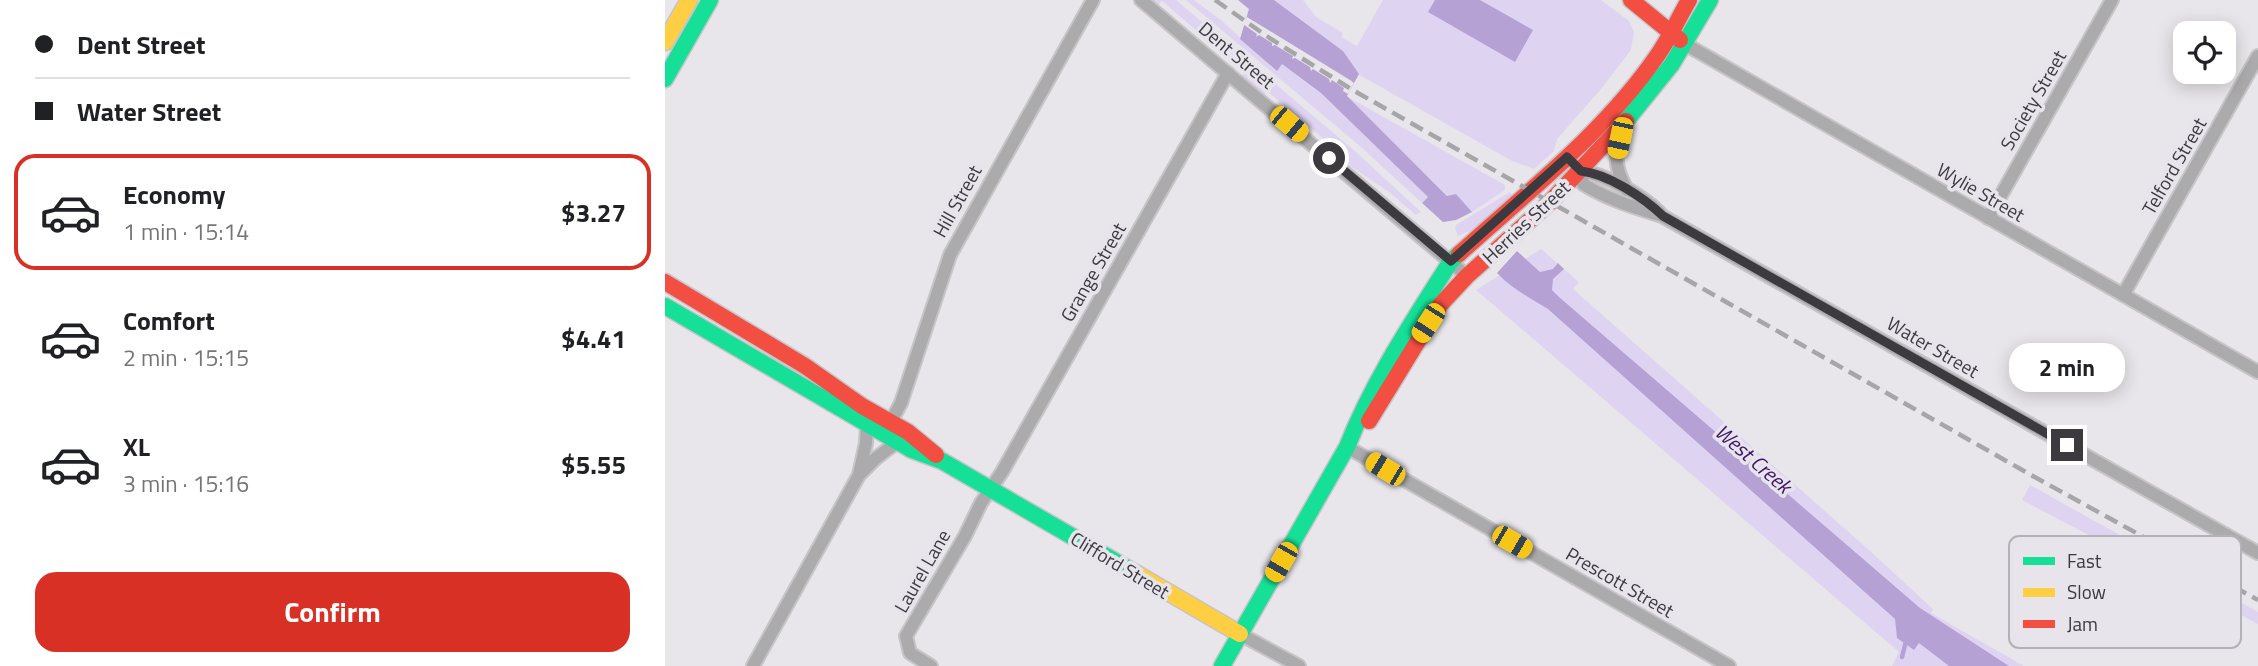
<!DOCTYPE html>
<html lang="en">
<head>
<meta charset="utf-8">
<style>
	:root { --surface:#fff; --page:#f6f6f6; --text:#202124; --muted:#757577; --line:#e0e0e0; --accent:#d93025 }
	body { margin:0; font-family:"Titillium Web",sans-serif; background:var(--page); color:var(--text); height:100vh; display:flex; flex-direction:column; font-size:26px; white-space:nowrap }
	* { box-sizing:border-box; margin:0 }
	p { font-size:23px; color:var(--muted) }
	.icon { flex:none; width:38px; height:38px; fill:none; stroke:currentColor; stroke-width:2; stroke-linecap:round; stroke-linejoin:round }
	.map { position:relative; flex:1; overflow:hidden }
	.drawer { display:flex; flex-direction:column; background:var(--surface); width:665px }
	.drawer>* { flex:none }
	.hud { display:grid; align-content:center; height:154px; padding:0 35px; background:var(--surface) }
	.fabs { position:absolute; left:1508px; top:21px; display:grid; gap:14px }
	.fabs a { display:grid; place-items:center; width:63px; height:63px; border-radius:14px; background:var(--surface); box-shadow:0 4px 18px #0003; font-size:35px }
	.end { position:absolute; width:32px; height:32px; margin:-16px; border:9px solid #3c3a3e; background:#fff; box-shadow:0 0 0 4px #fff }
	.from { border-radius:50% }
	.bubble { position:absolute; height:49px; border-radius:21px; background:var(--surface); box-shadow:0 4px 18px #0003; font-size:23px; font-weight:700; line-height:49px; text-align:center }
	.car { position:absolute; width:21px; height:42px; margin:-21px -10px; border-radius:9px; box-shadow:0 0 5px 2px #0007; background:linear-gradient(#f5c518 24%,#345 0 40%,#f5c518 0 76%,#345 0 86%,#f5c518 0) }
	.hud b { display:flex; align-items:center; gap:24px; height:66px; font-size:26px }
	.hud b+b { border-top:2px solid var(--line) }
	.hud i { width:18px; height:18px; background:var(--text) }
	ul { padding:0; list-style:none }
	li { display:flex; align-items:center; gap:21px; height:116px; margin:0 14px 10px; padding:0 21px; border:4px solid transparent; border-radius:21px }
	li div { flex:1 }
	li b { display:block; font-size:26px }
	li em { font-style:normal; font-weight:700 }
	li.selected { border-color:var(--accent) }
	li>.icon { width:63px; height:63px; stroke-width:1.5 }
	.action { display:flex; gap:14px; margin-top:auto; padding:14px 35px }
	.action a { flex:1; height:80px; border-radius:21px; background:var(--accent); color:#fff; font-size:28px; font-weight:700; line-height:80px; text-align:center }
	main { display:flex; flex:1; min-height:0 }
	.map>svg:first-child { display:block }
	.green { fill:#dfd3f2 }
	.water { fill:#b6a1d4 }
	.pier { fill:#e8e6ea }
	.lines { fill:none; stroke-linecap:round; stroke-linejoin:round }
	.stream { stroke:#b6a1d4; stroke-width:4.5 }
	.street-casing { stroke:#c6c4c7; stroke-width:16 }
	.fast-casing { stroke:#c6c4c7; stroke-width:19 }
	.slow-casing { stroke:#c6c4c7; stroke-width:19 }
	.jam-casing { stroke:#c6c4c7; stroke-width:19 }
	.street { stroke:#abaaac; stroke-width:12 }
	.fast { stroke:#16e098; stroke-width:16 }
	.slow { stroke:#ffcf43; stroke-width:16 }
	.jam { stroke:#f24e42; stroke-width:16 }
	.rail { stroke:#a6a5a7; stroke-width:4.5; stroke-dasharray:14 7; stroke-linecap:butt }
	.route { stroke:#3c3a3e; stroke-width:9 }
	.labels { text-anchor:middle; stroke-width:7; stroke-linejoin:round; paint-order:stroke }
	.street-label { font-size:19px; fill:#3c3a3e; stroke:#e7e4ec }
	.water-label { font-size:21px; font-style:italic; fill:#3e1365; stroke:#e7e4ec }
	.key { fill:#e7e4ec; stroke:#b4b1b8; stroke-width:2 }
	.key-label { font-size:19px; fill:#3c3a3e }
</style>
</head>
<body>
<main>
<section class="drawer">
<div class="hud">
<b><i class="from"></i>Dent Street</b>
<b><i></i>Water Street</b>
</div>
<ul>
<li class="selected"><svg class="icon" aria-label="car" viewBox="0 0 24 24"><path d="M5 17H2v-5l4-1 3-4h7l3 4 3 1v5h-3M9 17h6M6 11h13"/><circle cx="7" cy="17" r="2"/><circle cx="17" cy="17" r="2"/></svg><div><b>Economy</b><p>1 min · 15:14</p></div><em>$3.27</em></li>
<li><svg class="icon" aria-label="car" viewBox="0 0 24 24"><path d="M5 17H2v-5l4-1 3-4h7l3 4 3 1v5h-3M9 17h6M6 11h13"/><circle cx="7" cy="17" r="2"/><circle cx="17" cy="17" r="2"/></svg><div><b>Comfort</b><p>2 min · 15:15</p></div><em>$4.41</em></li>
<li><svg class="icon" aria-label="car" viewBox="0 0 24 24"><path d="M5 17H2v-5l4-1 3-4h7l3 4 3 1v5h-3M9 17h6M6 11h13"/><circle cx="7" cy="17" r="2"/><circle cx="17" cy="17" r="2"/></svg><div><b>XL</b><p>3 min · 15:16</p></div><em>$5.55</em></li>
</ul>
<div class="action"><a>Confirm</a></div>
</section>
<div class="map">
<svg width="1593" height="666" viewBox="0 0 1593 666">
	<rect width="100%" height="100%" fill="#e8e6ea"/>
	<!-- green -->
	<g class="green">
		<polygon points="487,0 511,0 596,72 593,77 596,80 601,76 691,152 756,212 751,215 724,192 672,157 664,150 667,146 602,91 599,95 577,76 580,72 497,1 493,5"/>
		<polygon points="521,0 529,0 557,21 611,71 617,64 656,93 763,197 757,203 696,147"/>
		<polygon points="609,0 638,0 651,17 678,33 676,37 692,46 718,0 936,0 964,21 969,32 966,50 936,89 892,139 889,151 869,169 847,161 691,73 678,51"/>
		<polygon points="681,96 840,185 840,190 807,212 791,195 783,196"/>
		<polygon points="845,192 847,195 807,230 793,236 790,229 791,225"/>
		<polygon points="876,249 914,282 908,289 1204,550 1268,609 1266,613 1359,666 1227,666 1234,652 811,290"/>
		<polygon points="1365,485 1593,612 1593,624 1357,500"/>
	</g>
	<!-- water -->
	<g class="water">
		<polygon points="573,0 609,0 678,51 694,74 682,96 782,196 791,194 807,212 791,220 778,222 757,203 763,197 656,93 617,64 612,71 575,39 584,9"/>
		<polygon points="770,0 815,0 868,30 850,62 763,12"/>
		<path d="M852 251 875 272 888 269 893 263 899 269 888 279 887 290 894 297 1255 608 1344 666H1284L1254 643 1249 650 1232 638 1230 619 883 309C865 298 847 289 832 273Z"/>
	</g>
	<!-- pier -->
	<polygon class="pier" points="582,17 685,80 689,83 683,94 678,91 679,88 667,80 665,83 664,79 648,69 646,71 645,67 630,58 627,59 628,56 610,45 607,46 607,43 594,35 591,37 592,34 578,24"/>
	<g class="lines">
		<!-- stream -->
		<polyline class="stream" points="1237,657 1241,641"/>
		<!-- street casing -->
		<g class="street-casing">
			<g id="street">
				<polyline points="476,0 802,276"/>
				<polyline points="1020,44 1593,372"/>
				<path d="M960 126C949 153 948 165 962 190"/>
				<path d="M902 157 916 171 918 184C944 200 968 207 997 216L1593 553"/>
				<path d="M916 171C941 174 976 195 995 213"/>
				<polyline points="1323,218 1447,0"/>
				<polyline points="1458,295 1593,56"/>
				<polyline points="223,427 236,403 285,255 428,0"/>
				<polyline points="682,447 1064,666"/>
				<polyline points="194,475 201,443 202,425"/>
				<polyline points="575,634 634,666"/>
				<polyline points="88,666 194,475 210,459 232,442"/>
				<polyline points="266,666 245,653 241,636 300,536 316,503 337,472 563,73"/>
			</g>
		</g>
		<!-- fast casing -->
		<g class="fast-casing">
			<g id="fast">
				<polyline points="0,79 45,0"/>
				<polyline points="961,121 1007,64 1045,0"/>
				<polyline points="0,306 247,450 277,461 472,574"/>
				<path d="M557 666 682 447C708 381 748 321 786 261L794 254"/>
			</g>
		</g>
		<!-- slow casing -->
		<g class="slow-casing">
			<g id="slow">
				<polyline points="0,42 24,0"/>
				<polyline points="472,574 575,634"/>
			</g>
		</g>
		<!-- jam casing -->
		<g class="jam-casing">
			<g id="jam">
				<polyline points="966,0 1015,40"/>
				<path d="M794 254C862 192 939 133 992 56 1004 39 1013 19 1024 0"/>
				<polyline points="0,282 140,366 197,406 243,432 271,455"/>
				<polyline points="704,421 775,305 802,276 885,202 961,121"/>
			</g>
		</g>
		<!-- street -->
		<use href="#street" class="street"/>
		<!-- fast -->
		<use href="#fast" class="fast"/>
		<!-- slow -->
		<use href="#slow" class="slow"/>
		<!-- jam -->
		<use href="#jam" class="jam"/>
		<!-- rail -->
		<polyline class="rail" points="550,0 606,39 686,89 1366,475 1593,600"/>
	</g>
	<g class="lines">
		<!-- route -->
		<path class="route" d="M664 158 786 261 902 157 916 171C943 174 978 197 998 216L1402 445"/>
	</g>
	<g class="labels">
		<!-- street labels -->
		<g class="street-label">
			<text transform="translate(572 55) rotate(40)" y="7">Dent Street</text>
			<text transform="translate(1368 100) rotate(-60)" y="7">Society Street</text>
			<text transform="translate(1509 166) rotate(-60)" y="7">Telford Street</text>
			<text transform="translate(1316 192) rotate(30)" y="7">Wylie Street</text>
			<text transform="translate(292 201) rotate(-61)" y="7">Hill Street</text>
			<text transform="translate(861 222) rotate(-43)" y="7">Herries Street</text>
			<text transform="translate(428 272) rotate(-60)" y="7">Grange Street</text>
			<text transform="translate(1268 347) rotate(30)" y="7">Water Street</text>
			<text transform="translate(455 565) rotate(31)" y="7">Clifford Street</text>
			<text transform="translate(257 571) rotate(-60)" y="7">Laurel Lane</text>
			<text transform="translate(955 582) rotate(30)" y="7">Prescott Street</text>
		</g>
		<!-- water labels -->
		<g class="water-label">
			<text transform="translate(1088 459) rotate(41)" y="7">West Creek</text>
		</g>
	</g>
	<!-- legend -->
	<rect x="1344" y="536" width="232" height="112" rx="10" class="key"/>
	<rect x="1358" y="557" width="32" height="8" fill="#16e098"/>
	<rect x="1358" y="588" width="32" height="9" fill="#ffcf43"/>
	<rect x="1358" y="620" width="32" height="8" fill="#f24e42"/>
	<g class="key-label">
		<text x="1402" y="568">Fast</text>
		<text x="1402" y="599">Slow</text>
		<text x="1402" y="631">Jam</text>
	</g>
</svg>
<div class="fabs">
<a><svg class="icon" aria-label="locate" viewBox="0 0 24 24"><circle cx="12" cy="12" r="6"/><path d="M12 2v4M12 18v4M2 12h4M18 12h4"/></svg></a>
</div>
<i class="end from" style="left:664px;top:158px"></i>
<i class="end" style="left:1402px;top:445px"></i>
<div class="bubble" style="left:1344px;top:343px;width:116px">2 min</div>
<i class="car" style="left:624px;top:124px;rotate:130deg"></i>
<i class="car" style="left:955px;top:138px;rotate:192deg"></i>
<i class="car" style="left:763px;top:323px;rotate:213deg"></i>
<i class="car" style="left:720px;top:469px;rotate:301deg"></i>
<i class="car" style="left:847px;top:542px;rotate:120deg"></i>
<i class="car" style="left:616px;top:562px;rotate:210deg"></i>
</div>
</main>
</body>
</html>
